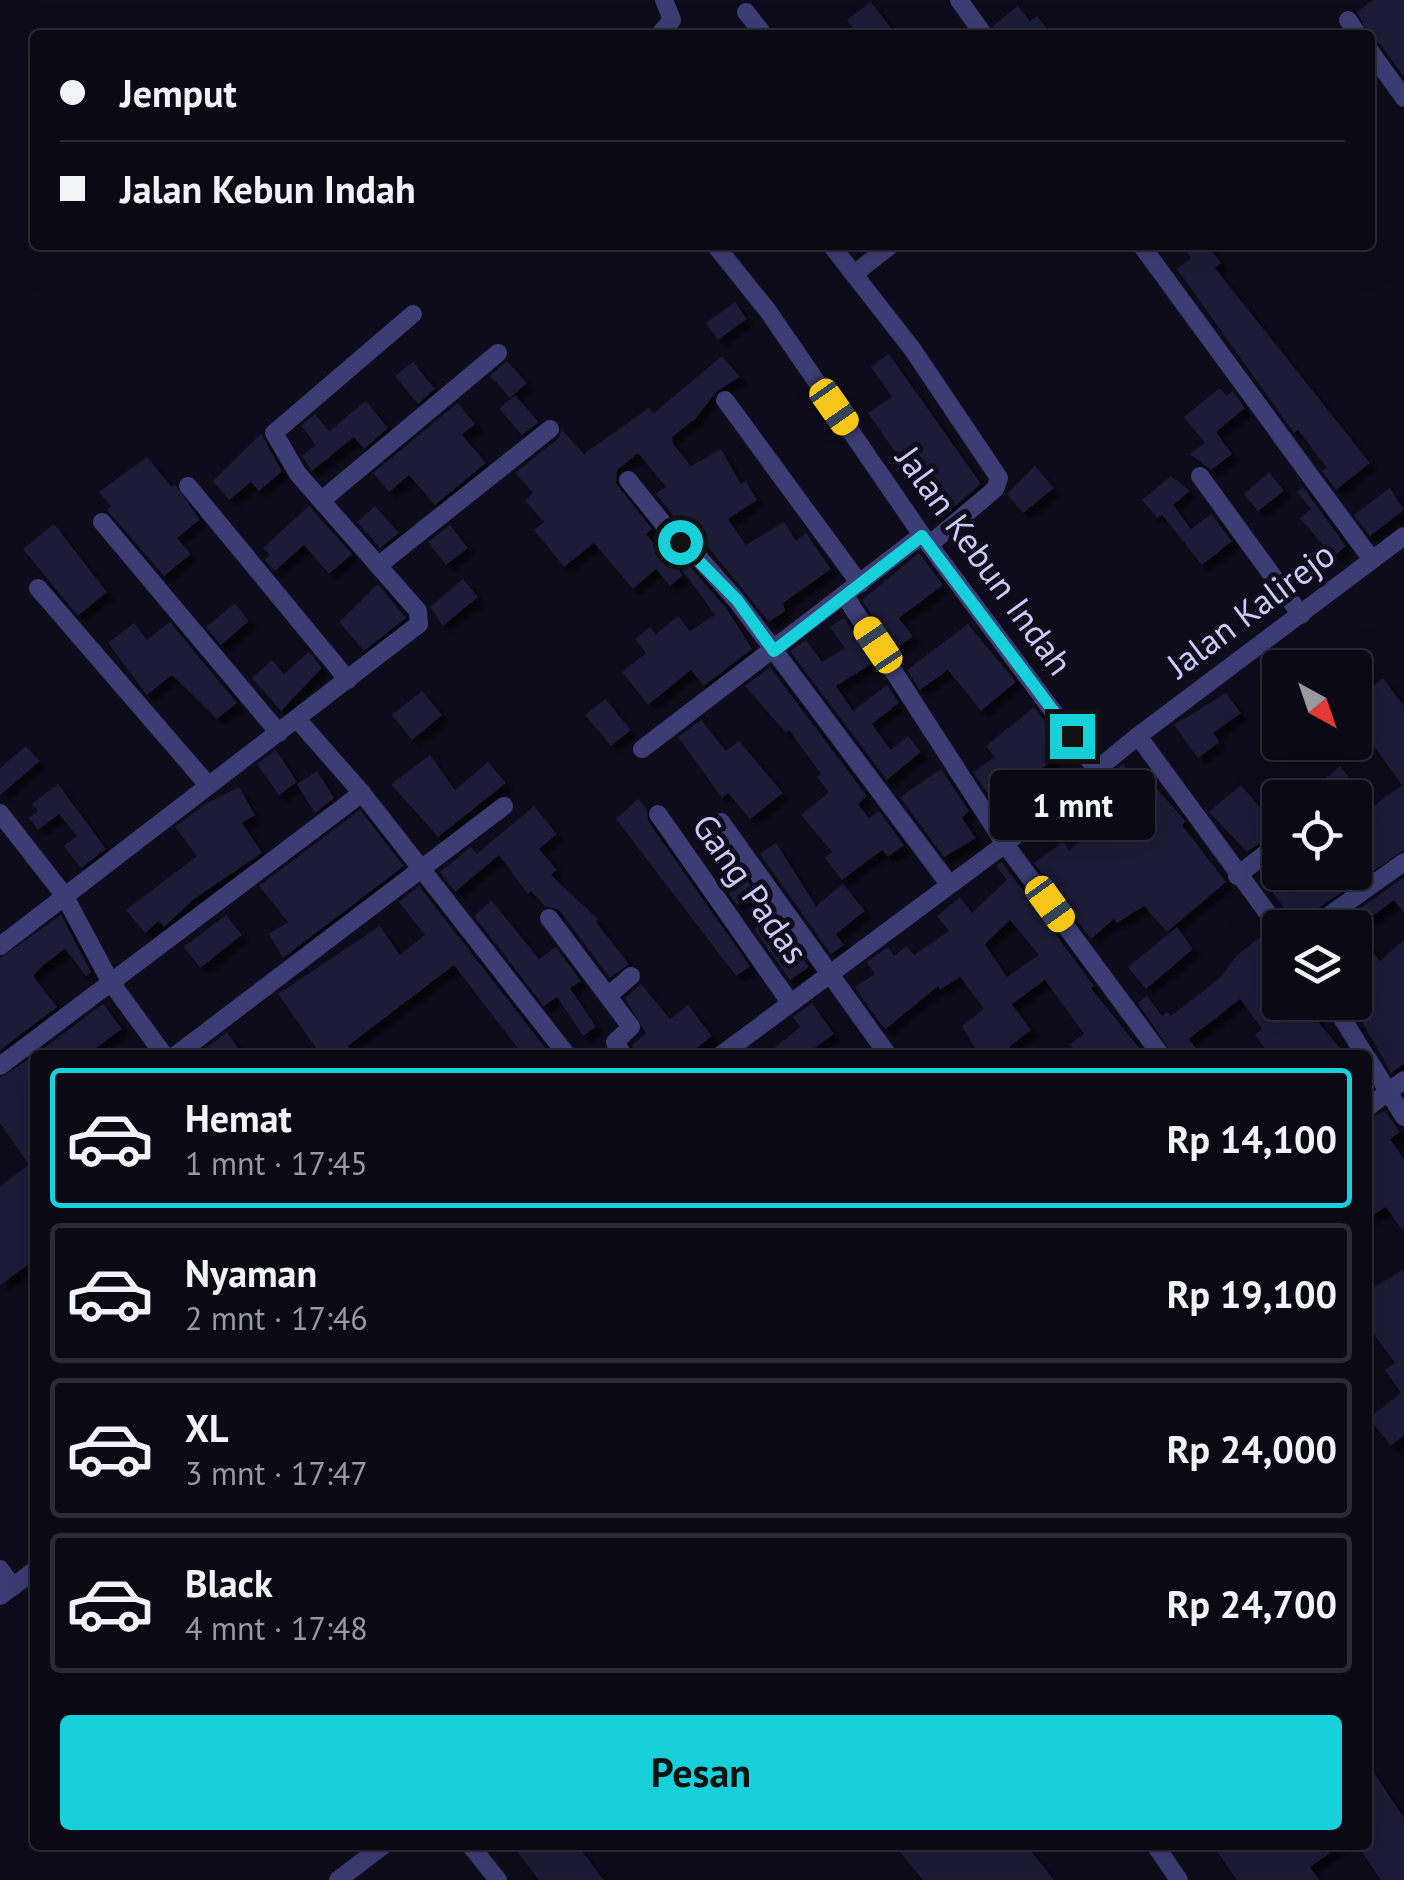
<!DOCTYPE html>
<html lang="id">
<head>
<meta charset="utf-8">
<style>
	:root { --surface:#0a0914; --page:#13121d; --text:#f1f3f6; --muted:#999aa0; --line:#2a2a34; --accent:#17d0d9 }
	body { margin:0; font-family:"PT Sans",sans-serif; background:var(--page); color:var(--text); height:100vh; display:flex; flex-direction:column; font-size:38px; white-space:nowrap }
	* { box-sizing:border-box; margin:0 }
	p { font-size:32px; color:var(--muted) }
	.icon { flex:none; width:55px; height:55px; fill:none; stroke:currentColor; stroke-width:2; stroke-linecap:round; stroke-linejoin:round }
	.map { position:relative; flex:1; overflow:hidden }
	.details { position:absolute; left:30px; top:1050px; width:1342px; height:800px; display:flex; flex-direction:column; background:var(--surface); border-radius:10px; box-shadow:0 10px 40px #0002,0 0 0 2px var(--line) }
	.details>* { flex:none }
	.guide { position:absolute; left:30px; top:30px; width:1345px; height:220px; border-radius:10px; box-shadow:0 10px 40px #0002,0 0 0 2px var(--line); display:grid; align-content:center; height:220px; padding:0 30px; background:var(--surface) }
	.needle { width:65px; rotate:140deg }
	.tools { position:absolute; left:1262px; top:650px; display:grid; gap:20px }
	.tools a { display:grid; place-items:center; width:110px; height:110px; border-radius:10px; background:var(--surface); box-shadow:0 10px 40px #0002,0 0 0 2px var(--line); font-size:50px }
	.end { position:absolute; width:45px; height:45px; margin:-22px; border:12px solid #17d0d9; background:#111; box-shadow:0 0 0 5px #111 }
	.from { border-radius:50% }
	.bubble { position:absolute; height:70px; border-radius:10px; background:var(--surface); box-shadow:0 10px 40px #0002,0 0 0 2px var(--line); font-size:32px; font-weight:800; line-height:70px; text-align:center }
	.car { position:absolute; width:30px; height:60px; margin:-30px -15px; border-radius:12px; box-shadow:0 0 8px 2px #0007; background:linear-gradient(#f5c518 24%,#345 0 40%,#f5c518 0 76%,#345 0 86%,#f5c518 0) }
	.guide b { display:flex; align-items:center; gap:35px; height:95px; font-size:38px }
	.guide b+b { border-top:2px solid var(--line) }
	.guide i { width:25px; height:25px; background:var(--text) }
	ul { padding:18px 0 0; list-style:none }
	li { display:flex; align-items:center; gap:30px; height:140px; margin:0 20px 15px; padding:0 10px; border:5px solid var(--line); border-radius:10px }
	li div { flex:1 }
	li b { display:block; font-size:38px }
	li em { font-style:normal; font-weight:800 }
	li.active { border-color:var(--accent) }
	li>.icon { width:90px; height:90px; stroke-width:1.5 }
	.button { display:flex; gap:20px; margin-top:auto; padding:20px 30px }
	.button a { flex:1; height:115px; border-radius:10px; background:var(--accent); color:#111; font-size:40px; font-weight:800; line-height:115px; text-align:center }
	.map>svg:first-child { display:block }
	.building { fill:#1f1a38; fill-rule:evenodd; filter:url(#shadow) }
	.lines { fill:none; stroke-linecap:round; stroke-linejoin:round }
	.minor { stroke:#3c3d74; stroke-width:18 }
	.route { stroke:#17d0d9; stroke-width:12 }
	.labels { text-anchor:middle; stroke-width:10; stroke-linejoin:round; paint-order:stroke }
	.street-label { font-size:35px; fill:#cdcafa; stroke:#0e0c1a }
</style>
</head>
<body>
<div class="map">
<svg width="1404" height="1880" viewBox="0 0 1404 1880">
	<defs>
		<filter id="shadow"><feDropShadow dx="7" dy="7" stdDeviation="2.5" flood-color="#0009"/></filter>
	</defs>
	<rect width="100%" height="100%" fill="#0e0c1a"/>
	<!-- building -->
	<g class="building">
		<polygon points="1373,0 1404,0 1404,77 1380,44 1370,39 1357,12"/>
		<polygon points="871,2 896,35 858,35 847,20"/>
		<polygon points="1018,6 1030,21 1037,16 1052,35 996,35 993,26"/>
		<polygon points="1182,245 1208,245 1221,263 1215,268 1370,463 1336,490 1322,471 1327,468 1298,430 1294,433 1177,269 1191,258"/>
		<polygon points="735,302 747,319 718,340 706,323"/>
		<polygon points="889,354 981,484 941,518 868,413 892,397 871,367"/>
		<polygon points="722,356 740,377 717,391 695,419 672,437 673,444 691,466 721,449 741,484 746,481 757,500 728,519 746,545 784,522 796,541 806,533 831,569 783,603 785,611 769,622 691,526 683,528 656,494 666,487 638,453 617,470 616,483 652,529 646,534 683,575 670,586 656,569 633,589 594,543 564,567 534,530 544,522 525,500 533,493 515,473 558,439 562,430 584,454 649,408 653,414"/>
		<polygon points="507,361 527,383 510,398 490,376"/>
		<polygon points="413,362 435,389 418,404 395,376"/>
		<polygon points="1220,388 1227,396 1233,391 1245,408 1216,432 1232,454 1211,470 1190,454 1205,443 1184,417"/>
		<polygon points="515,395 539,422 522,435 499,409"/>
		<polygon points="366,401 388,428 364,449 354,437 312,471 302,456 316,445 301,426 315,414 329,431"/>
		<polygon points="458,403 475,424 462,435 486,463 435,505 409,475 389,492 373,473"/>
		<polygon points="261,434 282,471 259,491 251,482 229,500 213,481"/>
		<polygon points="147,457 172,487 175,484 200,520 177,538 191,554 164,576 107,510 111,506 99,492"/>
		<polygon points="1035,466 1054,488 1023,513 1007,494"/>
		<polygon points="1269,472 1284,491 1258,511 1244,494"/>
		<polygon points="1171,476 1190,491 1173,505 1191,529 1211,514 1232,541 1202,565 1162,515 1157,518 1142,500"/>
		<polygon points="1303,487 1346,546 1333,557 1300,518 1311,509 1297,492"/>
		<polygon points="1390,488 1404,510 1370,536 1354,515"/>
		<polygon points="309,506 352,554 329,574 304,545 275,571 265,560 270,555 263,548"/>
		<polygon points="375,506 399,533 380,548 357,522"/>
		<polygon points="54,524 107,592 78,616 23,549"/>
		<polygon points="450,525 468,548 446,565 428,542"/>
		<polygon points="919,553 943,585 899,618 913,637 894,649 862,600"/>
		<polygon points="686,562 727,609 752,649 704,686 691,670 648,705 622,672 646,653 635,639 650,627 656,634 678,616 690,631 715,615 680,567"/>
		<polygon points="463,579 478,597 443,626 430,607"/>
		<polygon points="378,584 406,618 364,651 339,622"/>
		<polygon points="235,603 249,621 221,645 206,627"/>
		<polygon points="844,618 873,663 836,686 853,711 887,685 899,703 872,724 891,750 908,736 921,752 887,780 790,651 806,640 822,662 845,648 830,627"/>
		<polygon points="170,622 237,703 217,719 172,675 147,695 108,643 134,623 147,640"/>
		<polygon points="968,624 1016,682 981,711 948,670 920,690 907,670"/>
		<polygon points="309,652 322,668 281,711 252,678 272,660 284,674"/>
		<polygon points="770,667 867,796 858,804 869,818 879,811 904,845 888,857 882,850 842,880 825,858 832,852 801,815 829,792 817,777 821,774 789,730 786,733 745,686"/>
		<polygon points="1383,678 1404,706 1404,850 1304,918 1298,928 1267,884 1284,872 1355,872 1355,820 1402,785 1355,720 1355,701"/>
		<polygon points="422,691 442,715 412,740 392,715"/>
		<polygon points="1226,693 1241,713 1213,733 1220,742 1198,758 1174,725"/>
		<polygon points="605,699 631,730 611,746 585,715"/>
		<polygon points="1034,707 1066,749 1019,787 1014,781 990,797 973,772 995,757 986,746"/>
		<polygon points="701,720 726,751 739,741 783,793 750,819 728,793 722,798 678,737"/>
		<polygon points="26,746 40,761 0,795 0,768"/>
		<polygon points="276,750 297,782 279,795 257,764"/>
		<polygon points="430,755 455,790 488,762 506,783 438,837 391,784"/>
		<polygon points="1123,764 1133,777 1140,771 1148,779 1176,810 1186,822 1182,825 1226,882 1167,932 1144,906 1117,923 1114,919 1091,939 1034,863 1063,842 1069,850 1092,831 1073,805"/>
		<polygon points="1340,766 1352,781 1332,786 1325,798 1302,798"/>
		<polygon points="941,769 969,811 962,818 976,838 944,857 900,797"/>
		<polygon points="317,771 334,798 315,813 297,784"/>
		<polygon points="58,784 106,849 81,868 64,846 77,836 59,814 38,830 29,818 38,811 32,804"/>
		<polygon points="1241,785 1271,820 1280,814 1280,830 1247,852 1209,812"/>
		<polygon points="239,787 255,815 242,823 262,853 194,899 164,927 159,921 145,933 126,910 197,856 175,827 207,803"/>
		<polygon points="638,799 647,809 648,821 750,966 736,976 616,819"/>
		<polygon points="534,806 557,834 539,849 557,870 551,875 599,920 596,922 629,964 610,978 559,910 545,906 531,891 528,894 499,855 455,892 440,872 471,847 477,854"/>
		<polygon points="360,810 404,866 283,958 269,934 288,922 259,886"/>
		<polygon points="776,843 816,906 843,884 865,911 836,934 844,945 831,954 760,854"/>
		<path d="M1002 862 1094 986 1091 988 1145 1055H1078L1070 1044 1084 1034 1045 980 1012 1004 1031 1030 1009 1047 1016 1055H981L973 1045 962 1026 984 1009 960 977 940 990 938 986 886 1029 880 1023 855 987 875 974 867 962 888 947 894 956 907 946 914 955 949 931 937 916 960 897 972 913 1007 880 996 866ZM1010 920 1039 955 1007 977 985 944Z"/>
		<polygon points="736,865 755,891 737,905 718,878"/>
		<polygon points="1404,877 1404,913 1394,900 1357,928 1333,928"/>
		<polygon points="419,886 551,1055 523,1055 454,965 348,1046 355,1055 321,1055 278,994 380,926 400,955 425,935 399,902"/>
		<polygon points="492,901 539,959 556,947 581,981 570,988 596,1027 583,1036 557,997 544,1006 474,916"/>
		<polygon points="61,915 91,972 86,976 65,949 43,965 33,976 57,1007 0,1050 0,958"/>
		<polygon points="226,915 242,935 200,968 184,947"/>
		<polygon points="768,919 782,939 787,935 809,967 790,980 754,929"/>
		<polygon points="1177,927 1193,949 1146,989 1128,967"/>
		<polygon points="1355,928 1380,961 1404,940 1404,1064 1391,1073 1355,1009"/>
		<polygon points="1260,937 1280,961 1280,1002 1302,1002 1345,1054 1350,1055 1270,1055 1255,1035 1262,1029 1240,999 1189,1039 1201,1055 1173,1055 1138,1003 1147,996 1162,1016 1168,1012 1171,1016 1221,977 1236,956"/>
		<polygon points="641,984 670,1019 688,1005 712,1036 688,1055 635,1055 632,1045 646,1034 625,998"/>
		<polygon points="812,1003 834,1034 805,1055 766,1055 800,1027 793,1017"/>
		<polygon points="103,1004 122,1029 86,1055 35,1055"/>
		<polygon points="227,1032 243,1055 197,1055"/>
		<polygon points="35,1055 35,1260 0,1285 0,1186 29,1165 0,1123 0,1078"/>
		<polygon points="1385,1111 1400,1132 1390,1139 1404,1159 1404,1232 1386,1207 1368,1219 1368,1119"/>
		<polygon points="1404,1269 1404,1435 1391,1446 1369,1418 1401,1393 1385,1370 1395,1363 1368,1326 1368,1291"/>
		<polygon points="1368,1764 1404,1818 1404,1880 1381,1880 1357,1845 1368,1845"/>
		<polygon points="512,1845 577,1845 604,1880 539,1880"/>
		<polygon points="894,1845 1026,1845 1054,1880 923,1880"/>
		<polygon points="1213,1845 1342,1845 1310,1867 1319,1880 1237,1880"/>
	</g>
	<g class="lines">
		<!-- minor -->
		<g class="minor">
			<polyline points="959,0 984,35"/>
			<polyline points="746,12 764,35"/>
			<polyline points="1348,20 1358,35"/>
			<polyline points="659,35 672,20 664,0"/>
			<polyline points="1370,51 1404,98"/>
			<polyline points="715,245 768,311 922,535 1096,769"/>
			<polyline points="831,245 913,350 999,478 995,489 929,545"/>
			<polyline points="1141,245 1372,560"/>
			<polyline points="854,274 891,245"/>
			<polyline points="725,400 860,584"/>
			<polyline points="1200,476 1301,615"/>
			<polyline points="628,480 674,537 693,551 737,601 949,884"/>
			<polyline points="188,486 348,680"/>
			<polyline points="322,500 498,353"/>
			<polyline points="102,522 279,733"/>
			<polyline points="379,565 550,429"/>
			<polyline points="38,588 208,785"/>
			<polyline points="845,596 1005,844 1161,1055"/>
			<polyline points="297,719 362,793 567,1055"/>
			<polyline points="1138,736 1280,930"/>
			<polyline points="642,749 922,535"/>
			<polyline points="1337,798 1340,795"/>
			<polyline points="0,813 64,895 110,981 164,1055"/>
			<polyline points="658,814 789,1001"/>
			<polyline points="721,822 888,1055"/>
			<polyline points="1237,876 1280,842"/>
			<polyline points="549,918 631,1027 615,1042 623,1055"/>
			<polyline points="1311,928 1404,862"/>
			<polyline points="0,946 419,624 418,611 298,474 274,433 413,314"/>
			<polyline points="609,995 631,976"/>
			<polyline points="1332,1002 1365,1055"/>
			<polyline points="176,1055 504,806"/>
			<polyline points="721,1055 1005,844 1138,736 1404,536"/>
			<polyline points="1368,1059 1404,1117"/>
			<polyline points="0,1066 362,793"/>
			<polyline points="1368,1107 1404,1080"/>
			<polyline points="0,1569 13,1587"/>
			<polyline points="0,1596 35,1570"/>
			<polyline points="470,1845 498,1880"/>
			<polyline points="1155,1845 1179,1880"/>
			<polyline points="338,1880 384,1845"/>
		</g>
	</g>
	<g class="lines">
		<!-- route -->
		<polyline class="route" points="680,542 737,600 774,651 922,536 1072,736"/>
	</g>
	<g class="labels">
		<!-- street labels -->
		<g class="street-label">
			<text transform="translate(984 561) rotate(54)" y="12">Jalan Kebun Indah</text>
			<text transform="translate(1251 610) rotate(-37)" y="12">Jalan Kalirejo</text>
			<text transform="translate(750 889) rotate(55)" y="12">Gang Padas</text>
		</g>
	</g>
</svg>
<div class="tools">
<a><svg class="needle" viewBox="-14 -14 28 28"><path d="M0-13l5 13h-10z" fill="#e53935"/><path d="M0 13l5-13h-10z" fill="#999aa0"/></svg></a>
<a><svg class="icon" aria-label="locate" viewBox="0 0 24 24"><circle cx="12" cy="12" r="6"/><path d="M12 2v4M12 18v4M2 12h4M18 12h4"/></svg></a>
<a><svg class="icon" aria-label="layers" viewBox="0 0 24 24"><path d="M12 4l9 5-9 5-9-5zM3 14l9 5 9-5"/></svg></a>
</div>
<i class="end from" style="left:680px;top:542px"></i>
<i class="end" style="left:1072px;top:736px"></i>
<div class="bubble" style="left:990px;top:770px;width:165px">1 mnt</div>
<i class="car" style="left:834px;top:407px;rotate:145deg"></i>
<i class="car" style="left:878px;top:645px;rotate:326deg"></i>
<i class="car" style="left:1050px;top:904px;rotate:144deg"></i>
<div class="guide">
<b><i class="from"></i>Jemput</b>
<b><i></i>Jalan Kebun Indah</b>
</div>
<section class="details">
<ul>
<li class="active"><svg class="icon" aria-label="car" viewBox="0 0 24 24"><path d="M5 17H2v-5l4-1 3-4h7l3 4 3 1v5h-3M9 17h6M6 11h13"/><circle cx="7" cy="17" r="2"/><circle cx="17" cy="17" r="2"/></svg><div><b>Hemat</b><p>1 mnt · 17:45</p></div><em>Rp 14,100</em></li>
<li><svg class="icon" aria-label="car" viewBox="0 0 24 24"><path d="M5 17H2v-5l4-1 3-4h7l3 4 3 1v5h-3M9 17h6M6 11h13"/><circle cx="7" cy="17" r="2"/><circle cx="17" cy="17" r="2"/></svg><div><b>Nyaman</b><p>2 mnt · 17:46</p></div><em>Rp 19,100</em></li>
<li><svg class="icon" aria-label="car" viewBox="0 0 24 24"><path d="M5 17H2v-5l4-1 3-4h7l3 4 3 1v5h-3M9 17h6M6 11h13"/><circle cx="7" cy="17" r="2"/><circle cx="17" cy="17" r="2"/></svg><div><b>XL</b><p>3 mnt · 17:47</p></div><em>Rp 24,000</em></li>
<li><svg class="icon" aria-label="car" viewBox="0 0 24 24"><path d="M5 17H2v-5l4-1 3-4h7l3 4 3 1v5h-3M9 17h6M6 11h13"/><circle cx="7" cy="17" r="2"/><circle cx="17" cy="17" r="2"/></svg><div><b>Black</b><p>4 mnt · 17:48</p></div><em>Rp 24,700</em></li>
</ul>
<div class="button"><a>Pesan</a></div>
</section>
</div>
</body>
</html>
